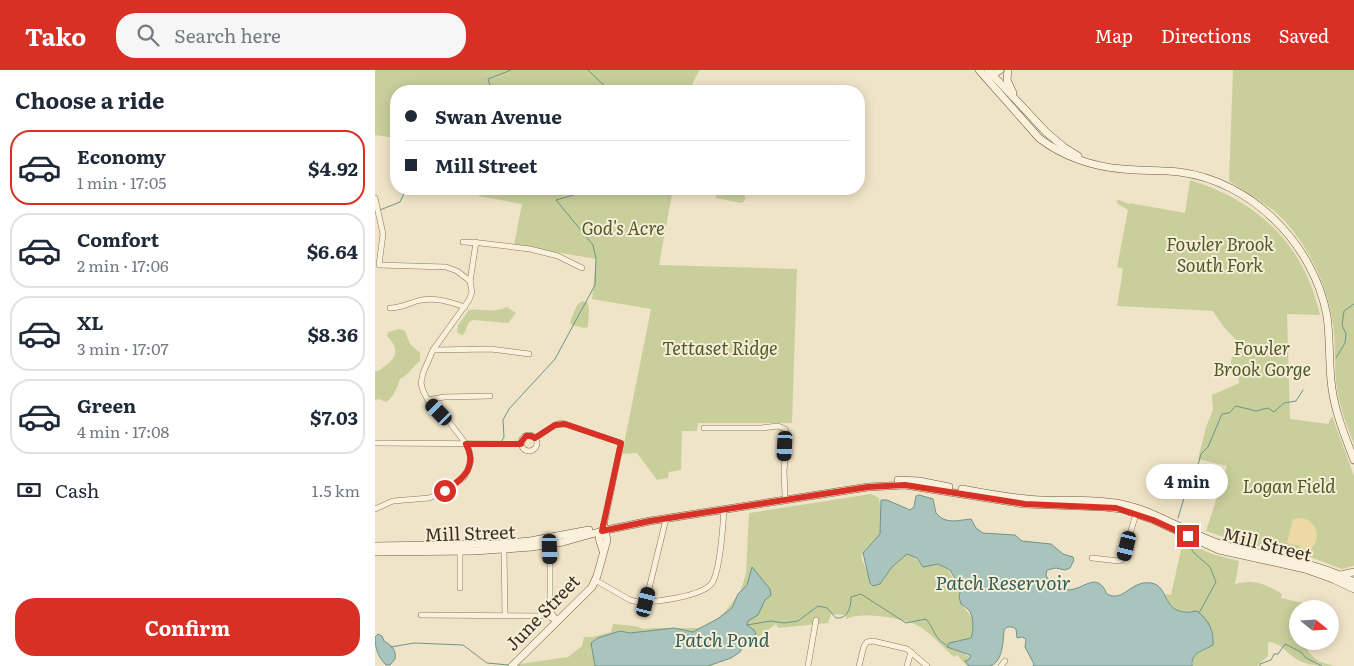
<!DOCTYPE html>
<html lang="en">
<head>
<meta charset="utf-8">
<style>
	:root { --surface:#fff; --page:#f6f6f7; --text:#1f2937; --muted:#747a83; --line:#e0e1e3; --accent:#d93025 }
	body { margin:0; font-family:Literata,serif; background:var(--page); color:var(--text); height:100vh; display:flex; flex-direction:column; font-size:19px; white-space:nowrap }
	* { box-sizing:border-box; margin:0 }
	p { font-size:16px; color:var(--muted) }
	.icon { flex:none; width:28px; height:28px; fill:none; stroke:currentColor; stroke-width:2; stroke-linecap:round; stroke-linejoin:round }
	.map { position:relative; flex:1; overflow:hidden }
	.sheet { display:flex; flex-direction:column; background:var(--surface); width:375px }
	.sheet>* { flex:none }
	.guide { position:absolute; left:15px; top:15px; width:475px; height:110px; border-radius:20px; box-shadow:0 2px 12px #0003; display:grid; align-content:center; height:110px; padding:0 15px; background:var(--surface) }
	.needle { width:32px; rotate:108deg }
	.fabs { position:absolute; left:914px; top:530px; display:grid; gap:10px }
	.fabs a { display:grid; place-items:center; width:50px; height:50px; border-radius:50%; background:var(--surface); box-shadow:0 2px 12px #0003; font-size:25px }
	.end { position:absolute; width:22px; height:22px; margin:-11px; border:6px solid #d93025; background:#fff; box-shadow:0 0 0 2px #fff }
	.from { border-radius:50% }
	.bubble { position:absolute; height:35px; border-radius:18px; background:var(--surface); box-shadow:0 2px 12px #0003; font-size:16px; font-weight:700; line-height:35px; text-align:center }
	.car { position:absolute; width:15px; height:30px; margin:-15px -8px; border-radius:6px; box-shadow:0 0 4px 1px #0007; background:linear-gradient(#222 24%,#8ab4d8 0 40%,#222 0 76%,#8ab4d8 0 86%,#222 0) }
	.guide b { display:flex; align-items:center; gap:18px; height:48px; font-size:19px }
	.guide b+b { border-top:1px solid var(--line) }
	.guide i { width:12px; height:12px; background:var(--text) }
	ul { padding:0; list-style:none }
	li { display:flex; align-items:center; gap:15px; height:75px; margin:0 10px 8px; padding:0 5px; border:2px solid var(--line); border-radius:20px }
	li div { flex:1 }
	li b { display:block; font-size:19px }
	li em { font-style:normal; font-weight:700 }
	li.on { border-color:var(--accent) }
	li>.icon { width:45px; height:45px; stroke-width:1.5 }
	h2 { padding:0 15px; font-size:22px; line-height:60px }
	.pay { display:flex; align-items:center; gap:12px; height:55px; padding:0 15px; font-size:19px }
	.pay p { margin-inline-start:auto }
	.primary-button { display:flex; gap:10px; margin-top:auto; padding:10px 15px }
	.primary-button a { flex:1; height:58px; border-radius:20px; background:var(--accent); color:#fff; font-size:20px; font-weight:700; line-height:58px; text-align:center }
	header { display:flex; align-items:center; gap:30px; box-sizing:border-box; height:70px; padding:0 25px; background:var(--accent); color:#fff }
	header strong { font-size:24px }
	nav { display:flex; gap:28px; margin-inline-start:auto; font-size:18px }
	.search { width:350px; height:45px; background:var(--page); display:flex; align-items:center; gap:12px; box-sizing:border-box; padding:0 18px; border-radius:20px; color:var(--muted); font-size:19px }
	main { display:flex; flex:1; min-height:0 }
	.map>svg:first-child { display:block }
	.green { fill:#c9cf9b }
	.sand { fill:#ecd9a5 }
	.water { fill:#a9c4bc; stroke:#6f938a }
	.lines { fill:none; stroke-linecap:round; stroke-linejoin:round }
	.stream { stroke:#6f938a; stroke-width:1 }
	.street-casing { stroke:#8d765c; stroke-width:6 }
	.secondary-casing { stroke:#6f573f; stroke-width:8 }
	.street { stroke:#faf1dc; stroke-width:5 }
	.secondary { stroke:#faf1dc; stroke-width:7 }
	.route { stroke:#d93025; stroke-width:6 }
	.labels { text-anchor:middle; stroke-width:4; stroke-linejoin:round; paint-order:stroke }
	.park-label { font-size:18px; font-style:italic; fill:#4d5a26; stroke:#f7eed8 }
	.street-label { font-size:18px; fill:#3d2e20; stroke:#f7eed8 }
	.water-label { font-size:19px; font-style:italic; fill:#2f5d5a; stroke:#f7eed8 }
</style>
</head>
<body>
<header>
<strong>Tako</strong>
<div class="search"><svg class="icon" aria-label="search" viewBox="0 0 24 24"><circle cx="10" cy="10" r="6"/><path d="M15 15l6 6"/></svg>Search here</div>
<nav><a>Map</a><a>Directions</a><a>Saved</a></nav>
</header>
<main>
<section class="sheet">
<h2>Choose a ride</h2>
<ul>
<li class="on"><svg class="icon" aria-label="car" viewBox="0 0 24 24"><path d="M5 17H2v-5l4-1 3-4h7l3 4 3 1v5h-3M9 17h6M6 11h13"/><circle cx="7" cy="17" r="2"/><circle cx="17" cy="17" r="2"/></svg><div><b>Economy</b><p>1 min · 17:05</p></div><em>$4.92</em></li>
<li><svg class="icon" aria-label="car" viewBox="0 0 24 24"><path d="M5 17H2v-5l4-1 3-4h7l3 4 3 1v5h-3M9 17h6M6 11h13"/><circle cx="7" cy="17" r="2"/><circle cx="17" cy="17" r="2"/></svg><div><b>Comfort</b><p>2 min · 17:06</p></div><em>$6.64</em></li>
<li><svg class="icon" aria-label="car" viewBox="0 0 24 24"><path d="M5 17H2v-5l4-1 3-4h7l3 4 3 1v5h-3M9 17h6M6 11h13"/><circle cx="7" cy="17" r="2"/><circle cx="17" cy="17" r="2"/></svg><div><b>XL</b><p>3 min · 17:07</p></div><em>$8.36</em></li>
<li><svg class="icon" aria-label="car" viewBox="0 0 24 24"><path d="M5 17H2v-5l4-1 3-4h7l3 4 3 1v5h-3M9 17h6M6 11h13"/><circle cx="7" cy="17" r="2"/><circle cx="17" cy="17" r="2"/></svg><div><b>Green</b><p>4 min · 17:08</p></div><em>$7.03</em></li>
</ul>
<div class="pay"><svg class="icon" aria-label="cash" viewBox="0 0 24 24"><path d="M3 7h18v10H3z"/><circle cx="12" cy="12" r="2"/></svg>Cash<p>1.5 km</p></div>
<div class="primary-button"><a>Confirm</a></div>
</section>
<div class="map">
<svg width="979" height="596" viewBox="0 0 979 596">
	<rect width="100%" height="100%" fill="#f0e4c8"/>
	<!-- green -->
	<g class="green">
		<polygon points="0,0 325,0 318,12 316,21 21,21 21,68 0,65"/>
		<path d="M858 0H979V374C972 356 965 338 962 319 959 298 961 276 958 254 952 213 931 169 899 141 885 130 869 121 854 111Z"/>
		<path d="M815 110C883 131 929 174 945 245L912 244 915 349 953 354 957 346 979 406V496L967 499 935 487 860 471 831 461 852 396 823 389 831 357 838 340 837 325 864 313 862 302C849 292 861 285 862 271L848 256 838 241 742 236 748 199 742 197 753 140 743 134 741 131 744 130 754 134 755 133 810 143Z"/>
		<polygon points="105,119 298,119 284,195 422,199 417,353 323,353 322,361 307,361 306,400 294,402 293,408 282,410 262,383 247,384 276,239 217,229 221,189 139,175 147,134 104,126"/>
		<polygon points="357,119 369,119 370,130 367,133 341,128 341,122 353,122"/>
		<polygon points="207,231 213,233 214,241 213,257 209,258 197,255 195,252 202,235"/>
		<path d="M132 237 141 243 133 253 98 250 94 252 89 264 86 265 82 262 83 255 94 240C109 238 117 244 132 237Z"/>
		<path d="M25 259 30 261 35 274 45 283V291C37 297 34 305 25 309 22 318 19 327 11 332L4 329 0 330V301C6 301 5 299 10 296 23 287 24 278 12 266L13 262Z"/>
		<path d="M496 424 504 428C505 440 510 454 504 465 499 474 489 477 486 487L494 506 495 514C508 518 509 506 515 499 519 493 525 489 529 484L538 485 545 494 549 496 563 494 573 500 580 512 587 517 588 536C597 549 603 549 597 568L594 570H583L580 573 572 574 571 576C584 583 592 580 600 596H592L582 585 579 587C569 578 558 566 547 558 533 548 485 541 471 549V545L456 544 453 553 403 558 401 554 354 588 335 596H142L144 594 193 587 207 576 209 567H217L236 562 238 554 260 556 269 559 277 558H323L335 554 350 542 365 522 371 504 374 443Z"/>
		<path d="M808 471 837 484 864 491 860 514C880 509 890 514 907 524L906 528 945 537 944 539H922V571H931L930 576C939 591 943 591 959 596 945 596 928 596 917 586 909 580 905 573 894 572L893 574V586L882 596H817L819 585 825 581 820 541C805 544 795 539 790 524L796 525Z"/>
	</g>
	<!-- sand -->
	<path class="sand" d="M926 448C943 451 947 469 935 480L926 478 925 476 912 473 918 449Z"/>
	<!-- water -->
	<g class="water">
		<path d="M544 425 558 429 561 443C571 455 583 450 596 449L601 458 608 463 640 465 647 471 676 474 688 484 698 487 699 490 695 498 690 500 681 498 672 500 671 505C673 511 677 511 681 515 700 531 716 501 728 517 730 519 731 522 732 524 749 533 755 510 776 513 793 515 788 541 810 542 814 543 818 541 822 541 834 550 839 561 838 575 828 581 816 582 817 596H658L659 594 650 577 651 569 647 567 642 568 641 559C637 556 632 556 629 560 628 571 628 592 615 596 609 596 600 596 594 596L590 591 595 589V585L572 577 574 573 596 568C599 561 599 545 593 539 591 537 588 536 586 534L584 527 586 519 575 500 563 494 548 497 542 488 532 484 517 497 505 514 498 516 495 513 488 483 505 464 506 430H512L535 440 539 437 541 426Z"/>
		<path d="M377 497 395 519 396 525 390 530 383 545 373 551 372 555 379 560 381 564C375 567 374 574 368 576L365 582 356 588 333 596H220L216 573 223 568 245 561 255 563 299 558 318 562 344 548 357 538 363 524 372 515Z"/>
		<path d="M3 564 7 566 9 571C16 575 22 580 20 589L15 595H11C3 587 0 578 0 567Z"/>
	</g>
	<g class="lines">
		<!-- stream -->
		<g class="stream">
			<polyline points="213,0 235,21"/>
			<polyline points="117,21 113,9 136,0"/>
			<polyline points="5,140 25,132 31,119"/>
			<polyline points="961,288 970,273 971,264 967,255 969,241 979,234"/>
			<polyline points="126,372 129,367 128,350 134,339 180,289 220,215 221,189 218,175 181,130 219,119"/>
			<polyline points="803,448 809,428 823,407 823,395 826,384 833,377 847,344 854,343 861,336 881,341 893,338 899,342 909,333 921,331 928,320"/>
			<polyline points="814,475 819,483 835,497 841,512 824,543"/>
			<path d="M372 555 396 551 409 553 423 551 443 536 452 538 461 548C473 549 476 537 476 527L486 524 531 553 551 549C561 561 558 568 573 576"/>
			<polyline points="16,577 39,573 88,575 112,593 134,595"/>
			<polyline points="885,596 885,594 896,590 899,584 903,584 910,574 926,582 931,588 947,596"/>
		</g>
		<!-- street casing -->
		<g class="street-casing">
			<g id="street">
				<polyline points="0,128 8,164 4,195 71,197 82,201 95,211 97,222 94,230 58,280 48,303 46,313 48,321 54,332 75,353 91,374 94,380 96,390 93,400 89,407 70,421 54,428 18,431 0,439"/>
				<polyline points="88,172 105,173 155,179 183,186 207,198"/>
				<polyline points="95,212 101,172"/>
				<path d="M15 238C25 238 33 234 42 231 58 226 75 232 90 237"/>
				<polyline points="58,280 116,279 154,284"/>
				<polyline points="53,330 69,327 115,326"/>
				<polyline points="329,358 386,358 403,356 410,359 412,364 409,401 410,426"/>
				<circle cx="154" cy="373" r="8"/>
				<polyline points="160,368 180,355 187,353 246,373 229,456"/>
				<polyline points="0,373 146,374"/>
				<polyline points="175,474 175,534 177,544 182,550"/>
				<polyline points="129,480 130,545"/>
				<polyline points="85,481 85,518"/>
				<polyline points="717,488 744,491 747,490 761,444"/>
				<path d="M220 510 255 530 263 532C280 532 327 527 337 513 345 501 348 456 349 439"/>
				<polyline points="271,531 291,449"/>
				<polyline points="46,545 172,546 183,551"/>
				<polyline points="433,596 441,550"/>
				<polyline points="484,596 489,576 492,572 498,571 532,579 552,596"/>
				<polyline points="532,596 536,582"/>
				<polyline points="626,596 630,591"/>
			</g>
		</g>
		<!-- secondary casing -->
		<g class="secondary-casing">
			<g id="secondary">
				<path d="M604 0 664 68C687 86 718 97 748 99 766 101 785 100 804 102 877 111 939 175 952 246 955 267 954 289 956 310 958 337 969 364 979 390"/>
				<polyline points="613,0 671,62 690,78 703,86"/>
				<polyline points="633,0 632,10 638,23"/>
				<polyline points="615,7 625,0"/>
				<polyline points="523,410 544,411 574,417"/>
				<path d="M587 419C613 424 640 429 666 430 692 431 720 429 746 434 785 442 817 467 855 477 897 488 941 491 979 512"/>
				<polyline points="0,476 121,474 155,471 214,460"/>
				<polyline points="228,481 224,468 228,459"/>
				<polyline points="0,482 99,481 157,477 188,472 231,460 275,451 493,417 530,415 649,434 729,437 747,439 779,450 844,480 930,499 958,509 979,519"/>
				<polyline points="966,505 979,502"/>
				<polyline points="137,596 217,517 222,506 232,470 229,456"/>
			</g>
		</g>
		<!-- street -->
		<use href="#street" class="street"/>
		<!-- secondary -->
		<use href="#secondary" class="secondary"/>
	</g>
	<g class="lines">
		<!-- route -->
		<path class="route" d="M70 421C88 409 103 397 91 374H146L147 371 151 366H156L160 368 180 355 190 354 246 373 227 461 275 451 493 417 530 415 650 434 741 438 778 450 813 466"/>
	</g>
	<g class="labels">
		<!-- park labels -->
		<g class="park-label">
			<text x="248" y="165">God's Acre</text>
			<text x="845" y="181">Fowler Brook<tspan x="845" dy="21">South Fork</tspan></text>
			<text x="345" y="285">Tettaset Ridge</text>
			<text x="887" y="285">Fowler<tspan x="887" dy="21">Brook Gorge</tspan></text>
			<text x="914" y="423">Logan Field</text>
		</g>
		<!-- street labels -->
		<g class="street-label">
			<text transform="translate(95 464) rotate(-2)" y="6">Mill Street</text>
			<text transform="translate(892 475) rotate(14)" y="6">Mill Street</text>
			<text transform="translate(168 543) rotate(-46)" y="6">June Street</text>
		</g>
		<!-- water labels -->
		<g class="water-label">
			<text x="628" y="520">Patch Reservoir</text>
			<text x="347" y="577">Patch Pond</text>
		</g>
	</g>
</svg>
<div class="fabs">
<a><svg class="needle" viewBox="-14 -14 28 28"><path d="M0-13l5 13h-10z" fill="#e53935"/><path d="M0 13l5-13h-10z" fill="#747a83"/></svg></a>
</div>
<i class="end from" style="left:70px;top:421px"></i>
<i class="end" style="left:813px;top:466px"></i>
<div class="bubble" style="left:771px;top:394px;width:82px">4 min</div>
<i class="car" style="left:64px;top:342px;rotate:316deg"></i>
<i class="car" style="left:410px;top:376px;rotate:183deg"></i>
<i class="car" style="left:752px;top:476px;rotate:194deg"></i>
<i class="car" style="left:175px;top:479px;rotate:178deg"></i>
<i class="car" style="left:271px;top:532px;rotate:14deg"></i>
<div class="guide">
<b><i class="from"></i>Swan Avenue</b>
<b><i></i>Mill Street</b>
</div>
</div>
</main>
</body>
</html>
